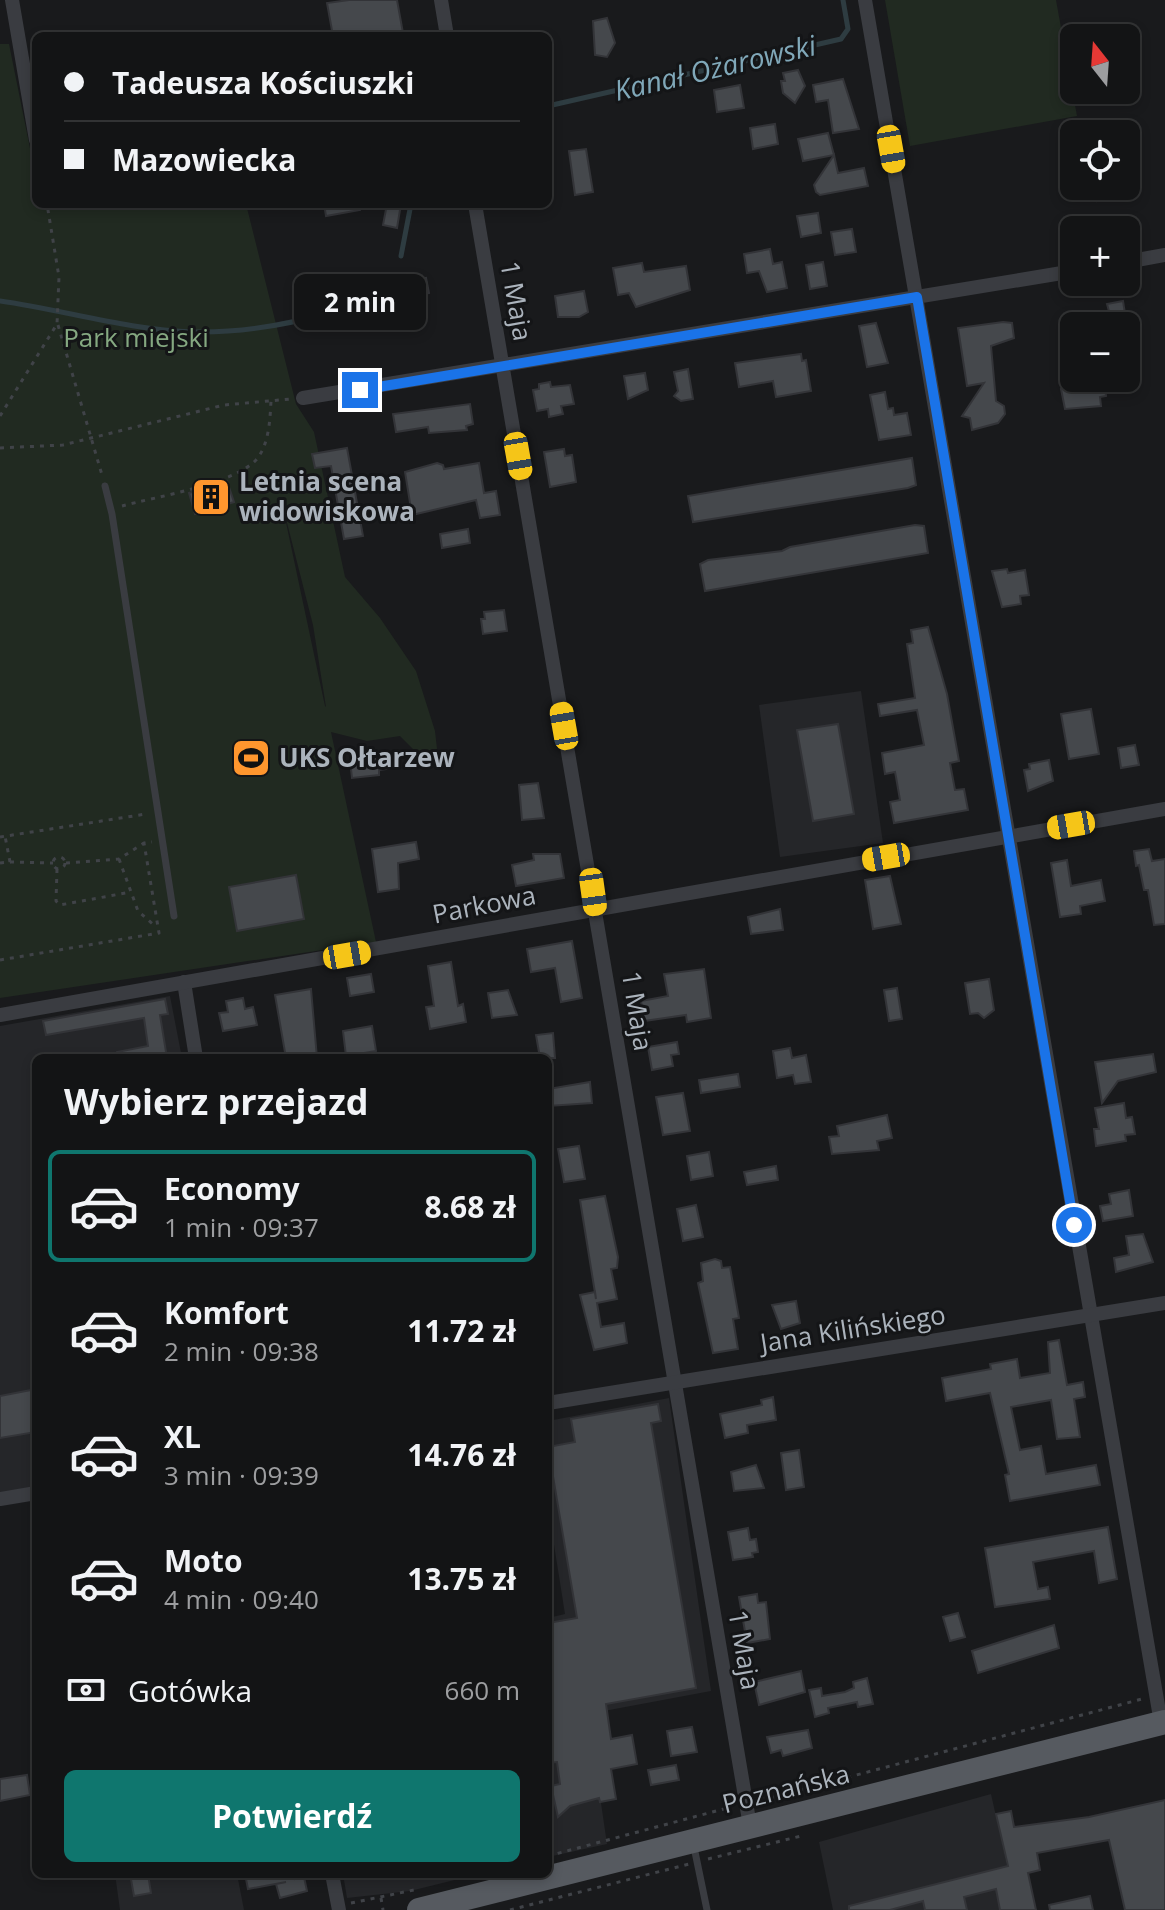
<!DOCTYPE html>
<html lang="pl">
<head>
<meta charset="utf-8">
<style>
	:root { --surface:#131415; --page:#1c1d1e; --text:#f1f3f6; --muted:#9d9ea0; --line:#323334; --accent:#0f766e }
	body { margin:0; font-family:"Open Sans",sans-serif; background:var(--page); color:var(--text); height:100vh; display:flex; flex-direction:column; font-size:30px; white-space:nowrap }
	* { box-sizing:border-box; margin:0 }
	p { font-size:26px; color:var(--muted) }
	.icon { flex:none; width:44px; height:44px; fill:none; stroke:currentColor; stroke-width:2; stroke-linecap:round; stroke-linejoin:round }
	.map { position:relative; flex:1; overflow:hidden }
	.details { position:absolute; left:32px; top:1054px; width:520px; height:824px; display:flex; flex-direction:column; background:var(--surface); border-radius:12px; box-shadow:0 4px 12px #0003,0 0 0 2px var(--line) }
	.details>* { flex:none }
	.banner { position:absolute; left:32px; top:32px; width:520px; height:176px; border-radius:12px; box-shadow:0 4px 12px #0003,0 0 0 2px var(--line); display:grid; align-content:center; height:176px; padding:0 32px; background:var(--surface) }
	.needle { width:52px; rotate:343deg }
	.fabs { position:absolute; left:1060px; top:24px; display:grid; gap:16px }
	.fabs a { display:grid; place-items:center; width:80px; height:80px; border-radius:12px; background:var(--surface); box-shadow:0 4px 12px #0003,0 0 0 2px var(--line); font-size:40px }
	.end { position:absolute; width:36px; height:36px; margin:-18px; border:10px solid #1a73e8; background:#fff; box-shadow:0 0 0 4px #fff }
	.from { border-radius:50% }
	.bubble { position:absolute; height:56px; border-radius:12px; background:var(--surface); box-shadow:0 4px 12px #0003,0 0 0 2px var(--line); font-size:26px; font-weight:700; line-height:56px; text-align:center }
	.car { position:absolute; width:24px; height:48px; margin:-24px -12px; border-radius:10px; box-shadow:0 0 6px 2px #0007; background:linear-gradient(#f5c518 24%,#345 0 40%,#f5c518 0 76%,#345 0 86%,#f5c518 0) }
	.banner b { display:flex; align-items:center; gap:28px; height:76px; font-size:30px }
	.banner b+b { border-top:2px solid var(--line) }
	.banner i { width:20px; height:20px; background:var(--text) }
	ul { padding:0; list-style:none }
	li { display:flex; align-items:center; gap:24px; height:112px; margin:0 16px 12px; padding:0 16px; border:4px solid transparent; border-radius:12px }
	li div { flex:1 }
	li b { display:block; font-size:30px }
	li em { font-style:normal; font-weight:700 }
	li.selected { border-color:var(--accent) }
	li>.icon { width:72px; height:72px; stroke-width:1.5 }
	h2 { padding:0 32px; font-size:36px; line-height:96px }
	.pay { display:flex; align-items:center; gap:20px; height:88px; padding:0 32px; font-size:30px }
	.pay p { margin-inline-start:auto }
	.button { display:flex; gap:16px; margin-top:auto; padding:16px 32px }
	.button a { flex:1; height:92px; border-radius:12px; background:var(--accent); color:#fff; font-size:32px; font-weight:700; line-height:92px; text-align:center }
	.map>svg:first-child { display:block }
	.built { fill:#252629 }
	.green { fill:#212a21; fill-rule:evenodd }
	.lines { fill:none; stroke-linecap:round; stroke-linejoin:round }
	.stream { stroke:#2e3c41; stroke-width:5 }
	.building { fill:#45484c; stroke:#333438; stroke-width:2 }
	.path { stroke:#404348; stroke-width:3; stroke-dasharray:4 6; stroke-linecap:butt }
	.lane { stroke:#3a3c41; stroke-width:7 }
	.street { stroke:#3a3c41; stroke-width:14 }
	.primary { stroke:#565a60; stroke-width:24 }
	.route { stroke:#1a73e8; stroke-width:10 }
	.labels { text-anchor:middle; stroke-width:6; stroke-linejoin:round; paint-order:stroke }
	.street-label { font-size:26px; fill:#abb3bc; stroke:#141517 }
	.park-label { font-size:26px; fill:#85a881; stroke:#141517 }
	.poi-label { font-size:26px; font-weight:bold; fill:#abb3bc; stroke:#141517; text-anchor:start }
	.water-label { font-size:28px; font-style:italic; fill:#80a8b9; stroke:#141517 }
</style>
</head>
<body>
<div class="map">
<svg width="1165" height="1910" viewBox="0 0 1165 1910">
	<rect width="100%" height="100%" fill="#191a1c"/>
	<!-- built -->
	<g class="built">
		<polygon points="861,691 883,843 780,857 759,705"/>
		<polygon points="170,996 182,1058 36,1058 36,1488 0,1494 0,1026"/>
		<polygon points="669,1398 711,1691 588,1714 607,1844 548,1857 548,1618 565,1614 548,1507 548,1421"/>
		<polygon points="991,1794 1017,1910 833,1910 819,1842"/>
		<polygon points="115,1874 237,1874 244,1910 120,1910"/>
		<polygon points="343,1874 479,1874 410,1891 347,1898"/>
	</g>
	<!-- green -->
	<g class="green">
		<polygon points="885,0 1056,0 1077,116 910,146"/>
		<path d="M0 44H9L36 178V204H246L296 404 314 432 345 577 380 618 416 671 435 731 437 749 422 758 400 736 367 741 331 732 376 942 0 998ZM281 499 313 625 326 707 325 706Z"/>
	</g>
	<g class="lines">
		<!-- stream -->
		<g class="stream">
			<polyline points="548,106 841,39 848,29 843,0"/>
			<polyline points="401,256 411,204"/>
			<path d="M0 301C64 310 128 330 193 332 240 333 287 325 332 312"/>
		</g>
	</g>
	<!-- building -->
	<g class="building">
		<polygon points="349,0 397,0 403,33 333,36 327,3"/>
		<polygon points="607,18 615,43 607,57 595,55 593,21"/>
		<polygon points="798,70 805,86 795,103 783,93 781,81 785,81 783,73"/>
		<polygon points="843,79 859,129 833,133 828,100 816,102 813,85"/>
		<polygon points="740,85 744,108 717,112 714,90"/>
		<polygon points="775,124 778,144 753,149 750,128"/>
		<polygon points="828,133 834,155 803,161 798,139"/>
		<polygon points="586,149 593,192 575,195 569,151"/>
		<polygon points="834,155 838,173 864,168 868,186 820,195 816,192 814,185"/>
		<polygon points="1095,186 1122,186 1124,196 1097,201"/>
		<polygon points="324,204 360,204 360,210 326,216"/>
		<polygon points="387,204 401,204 397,228 383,225"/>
		<polygon points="818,213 821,233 801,237 797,216"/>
		<polygon points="852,229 856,252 835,255 831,232"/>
		<polygon points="770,249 773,264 782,262 787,288 767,292 759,271 747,273 744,254"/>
		<polygon points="823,262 827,286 810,289 806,265"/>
		<polygon points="642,263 644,272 686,266 690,290 636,307 629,293 618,295 613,268"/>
		<polygon points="426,278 429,293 402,299 399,283"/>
		<polygon points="584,291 588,312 579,317 558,317 555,296"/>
		<polygon points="1123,301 1127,326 1113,326 1107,304"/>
		<polygon points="1003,322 1012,323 1014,338 991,346 996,401 1004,406 1005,414 998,423 972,430 970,418 962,416 984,383 967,386 958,328"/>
		<polygon points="876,323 888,363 867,367 859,326"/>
		<polygon points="801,354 802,361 806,360 811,391 776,397 773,381 739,387 735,363"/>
		<polygon points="688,369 693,399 681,401 674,396 678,391 674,372"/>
		<polygon points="645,373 648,390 628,399 624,376"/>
		<polygon points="1104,379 1106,396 1100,397 1101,406 1065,409 1061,389"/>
		<polygon points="550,382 551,387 570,385 574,404 561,406 563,414 549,417 548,409 537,411 533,390 539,389 539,384"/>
		<polygon points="885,392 888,409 893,408 894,415 907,413 911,435 879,440 870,395"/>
		<polygon points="470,404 473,424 466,426 467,430 429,433 428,427 396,432 393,414"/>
		<polygon points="347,448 363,536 344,539 331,466 315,468 312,454"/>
		<polygon points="564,449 565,456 572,455 576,482 550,487 544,452"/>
		<polygon points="912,458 916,485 908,488 693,522 688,496"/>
		<polygon points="437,463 443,465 444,469 479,463 484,493 496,491 500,515 480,518 476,500 412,515 405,472"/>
		<polygon points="227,481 234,502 195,514 189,493"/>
		<polygon points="915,525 924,526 928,553 705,591 700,564 708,560 782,551 790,547"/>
		<polygon points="468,529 470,543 442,548 440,534"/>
		<polygon points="1007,569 1008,573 1025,570 1029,595 1020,596 1021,604 1002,607 992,571"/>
		<polygon points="504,610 507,631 483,634 481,619 485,619 484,612"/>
		<polygon points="928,627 947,694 959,761 950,763 955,790 964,789 968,810 894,823 890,802 900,800 896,777 895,772 885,774 882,753 924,745 917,710 880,716 878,704 915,698 907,644 913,643 911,630"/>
		<polygon points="1091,709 1099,754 1069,759 1061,714"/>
		<polygon points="838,724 854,814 813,821 797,730"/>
		<polygon points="1135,745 1139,765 1121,768 1118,748"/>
		<polygon points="386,757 387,769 379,770 379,775 352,778 350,760"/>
		<polygon points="1049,760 1053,781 1028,791 1024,770 1030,769 1029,764"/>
		<polygon points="538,783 544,818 522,820 519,785"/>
		<polygon points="416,842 419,859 398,863 399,889 378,892 372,849"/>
		<polygon points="1149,849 1152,861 1165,859 1165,924 1154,925 1148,890 1144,890 1139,865 1136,866 1134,851"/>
		<polygon points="533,854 560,854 564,878 516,886 512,865 534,860"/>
		<polygon points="1067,860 1071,886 1101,880 1105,901 1080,906 1081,914 1060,917 1051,863"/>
		<polygon points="296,875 304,919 237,931 229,887"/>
		<polygon points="890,876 901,924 873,929 865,880"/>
		<polygon points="780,909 783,930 751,934 748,917"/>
		<polygon points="572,941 582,998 561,1002 555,968 531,972 527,949"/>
		<polygon points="451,962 458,1006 463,1004 466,1022 430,1029 426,1007 434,1006 428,966"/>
		<polygon points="704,969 711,1018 687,1022 686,1015 644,1021 641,1001 668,996 664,974"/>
		<polygon points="371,974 374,992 350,996 347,978"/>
		<polygon points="989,979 994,1010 984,1018 978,1013 970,1014 965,983"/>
		<polygon points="897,988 902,1019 889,1021 884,990"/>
		<polygon points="311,989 317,1058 286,1058 275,995"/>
		<polygon points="508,990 517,1015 492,1018 488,993"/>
		<polygon points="243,998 245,1009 253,1007 257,1025 223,1031 219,1013 228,1012 226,1001"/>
		<polygon points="165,999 168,1014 160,1015 167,1058 117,1058 117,1052 148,1046 144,1018 46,1035 43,1021"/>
		<polygon points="372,1026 376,1051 346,1056 343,1031"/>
		<polygon points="553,1033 555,1058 540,1058 536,1035"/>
		<polygon points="677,1042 679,1054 671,1055 673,1066 652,1070 648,1047"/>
		<polygon points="790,1048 792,1058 806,1055 811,1082 795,1084 793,1075 777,1078 773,1051"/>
		<polygon points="1153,1054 1156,1072 1118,1081 1102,1103 1095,1062"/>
		<polygon points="738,1074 740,1087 701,1093 699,1080"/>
		<polygon points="590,1082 592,1103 548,1106 548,1089"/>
		<polygon points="683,1093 690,1131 663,1135 656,1097"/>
		<polygon points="1124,1103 1126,1118 1132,1117 1135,1134 1125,1135 1126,1141 1096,1146 1094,1129 1099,1129 1095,1108"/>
		<polygon points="887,1115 892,1138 877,1141 879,1150 832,1154 829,1137 839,1136 837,1126"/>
		<polygon points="579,1146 585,1179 564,1182 558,1149"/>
		<polygon points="709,1152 713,1176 691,1180 687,1156"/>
		<polygon points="776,1166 778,1180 747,1185 744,1172"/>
		<polygon points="1129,1190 1133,1216 1103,1221 1100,1206 1111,1204 1109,1194"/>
		<polygon points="605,1196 618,1257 617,1268 611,1269 617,1299 597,1303 601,1327 624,1323 627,1343 594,1350 580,1295 595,1292 596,1299 580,1200"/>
		<polygon points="696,1205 703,1237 683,1241 677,1209"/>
		<polygon points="1143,1234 1153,1262 1116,1272 1114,1258 1129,1255 1126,1236"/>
		<polygon points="715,1259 721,1261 722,1268 730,1267 739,1318 733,1319 738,1349 713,1353 698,1283 703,1281 701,1263"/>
		<polygon points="796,1301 800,1323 781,1329 772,1305"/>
		<polygon points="1059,1340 1067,1385 1083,1382 1085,1397 1074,1399 1080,1437 1057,1439 1051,1400 1011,1407 1020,1450 1041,1446 1046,1474 1096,1465 1100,1485 1010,1501 1005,1475 1009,1474 990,1393 946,1401 942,1378 991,1369 990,1364 1017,1359 1020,1378 1050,1373 1048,1342"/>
		<polygon points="36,1389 36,1432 0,1438 0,1396"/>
		<polygon points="773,1397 776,1420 747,1425 748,1433 725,1438 720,1414 762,1405 761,1400"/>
		<polygon points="658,1404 661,1421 651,1423 696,1688 606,1704 611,1739 632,1735 637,1764 611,1769 616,1799 600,1802 599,1798 570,1806 558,1817 551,1786 560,1784 557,1762 548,1763 548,1623 577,1618 548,1447 575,1442 571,1419"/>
		<polygon points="799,1450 804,1487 786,1490 781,1453"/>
		<polygon points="756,1465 764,1488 734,1491 731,1472"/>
		<polygon points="1108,1527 1117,1579 1099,1583 1094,1551 1033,1562 1038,1589 1048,1587 1050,1599 995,1607 985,1548"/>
		<polygon points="748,1528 750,1540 756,1539 758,1552 752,1553 753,1557 733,1560 728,1532"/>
		<polygon points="757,1594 758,1603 766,1602 770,1639 747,1643 739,1597"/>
		<polygon points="958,1613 965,1637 950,1641 943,1617"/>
		<polygon points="1054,1625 1059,1648 978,1673 972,1651"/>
		<polygon points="801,1671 805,1692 759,1705 754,1682"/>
		<polygon points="867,1678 873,1704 858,1707 857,1702 828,1708 829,1713 815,1717 809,1690 821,1688 822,1696 845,1692 854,1688 853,1682"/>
		<polygon points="692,1727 697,1752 671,1756 667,1731"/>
		<polygon points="808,1730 812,1748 783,1756 781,1750 771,1753 767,1737"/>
		<polygon points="676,1765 679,1780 651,1785 648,1770"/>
		<polygon points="27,1775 30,1795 0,1801 0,1779"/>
		<polygon points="1165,1800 1165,1910 1125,1910 1109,1840 1037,1853 1040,1870 1028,1873 1036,1910 1000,1910 996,1889 964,1897 967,1910 925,1910 923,1901 890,1910 849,1910 849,1906 1008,1866 996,1814 1011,1811 1014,1827 1089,1817"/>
		<polygon points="130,1874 148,1874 151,1893 134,1896"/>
		<polygon points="245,1874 294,1874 295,1879 304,1877 307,1891 280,1898 276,1884 286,1882 248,1889"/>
		<polygon points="1090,1896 1093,1910 1050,1910 1049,1905"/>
	</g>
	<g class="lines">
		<!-- path -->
		<g class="path">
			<polyline points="58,325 102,475"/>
			<polyline points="0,416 57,324 59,277 47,204"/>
			<polyline points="0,448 63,445 224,405 291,399"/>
			<path d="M122 506C155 497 234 484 256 460 269 445 270 420 271 401"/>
			<polyline points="0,837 146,814"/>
			<circle cx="59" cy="863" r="6"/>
			<polyline points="119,859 138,911 156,927"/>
			<polyline points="10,862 53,863"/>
			<polyline points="0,863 10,862 5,836"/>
			<polyline points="66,863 119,859 144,843"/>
			<polyline points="57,869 56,901 60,905 131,892"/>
			<polyline points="0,960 159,933 144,843 152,842"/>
			<polyline points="760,1796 770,1798 1142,1699"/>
			<polyline points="548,1856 731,1807"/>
			<polyline points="708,1859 801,1836"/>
			<polyline points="381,1898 383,1910"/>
			<polyline points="351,1903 414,1890"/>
			<polyline points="510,1910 689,1864"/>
		</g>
		<!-- lane -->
		<g class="lane">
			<polyline points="105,486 112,514 174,916"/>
			<polyline points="694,1847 707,1910"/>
		</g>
		<!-- street -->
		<g class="street">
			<polyline points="12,0 36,140"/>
			<polyline points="441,0 447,36"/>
			<polyline points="865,0 1161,1723"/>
			<polyline points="475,204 750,1826"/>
			<polyline points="1126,262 1165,255"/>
			<polyline points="303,398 1074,271"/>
			<polyline points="184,982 196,1058"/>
			<polyline points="0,1015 1165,809"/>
			<polyline points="548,1403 1165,1303"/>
			<polyline points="0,1499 36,1493"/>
			<polyline points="332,1874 339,1910"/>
		</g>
		<!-- primary -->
		<polyline class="primary" points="419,1910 1165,1722"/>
	</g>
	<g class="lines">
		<!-- route -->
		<polyline class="route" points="360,390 917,297 1074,1225"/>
	</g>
	<!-- icons -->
	<defs>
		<g id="building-square" transform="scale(2)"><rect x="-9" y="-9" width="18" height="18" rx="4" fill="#ff962e" stroke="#141517"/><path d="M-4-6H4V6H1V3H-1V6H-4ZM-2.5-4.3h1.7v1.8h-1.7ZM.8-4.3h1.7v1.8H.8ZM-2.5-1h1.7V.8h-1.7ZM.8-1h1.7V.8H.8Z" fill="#111"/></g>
		<g id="stadium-square" transform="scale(2)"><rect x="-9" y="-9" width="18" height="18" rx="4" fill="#ff962e" stroke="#141517"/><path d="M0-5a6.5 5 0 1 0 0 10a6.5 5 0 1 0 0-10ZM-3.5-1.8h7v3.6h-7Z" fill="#111"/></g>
	</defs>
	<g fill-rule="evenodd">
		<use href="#building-square" x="211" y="497"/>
		<use href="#stadium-square" x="251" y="758"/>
	</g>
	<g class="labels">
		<!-- street labels -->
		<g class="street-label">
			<text transform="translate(516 301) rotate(80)" y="9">1 Maja</text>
			<text transform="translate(484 905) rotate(-11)" y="9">Parkowa</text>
			<text transform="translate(637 1011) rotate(81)" y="9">1 Maja</text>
			<text transform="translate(853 1329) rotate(-9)" y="9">Jana Kilińskiego</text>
			<text transform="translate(744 1650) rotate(80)" y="9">1 Maja</text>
			<text transform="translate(786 1789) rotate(-14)" y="9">Poznańska</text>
		</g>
		<!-- park labels -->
		<g class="park-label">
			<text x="136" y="347">Park miejski</text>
		</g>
		<!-- poi labels -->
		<g class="poi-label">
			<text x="239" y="491">Letnia scena<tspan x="239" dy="30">widowiskowa</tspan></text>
			<text x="279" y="767">UKS Ołtarzew</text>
		</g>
		<!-- water labels -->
		<g class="water-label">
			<text transform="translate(715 68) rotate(-13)" y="10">Kanał Ożarowski</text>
		</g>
	</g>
</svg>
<div class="fabs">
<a><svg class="needle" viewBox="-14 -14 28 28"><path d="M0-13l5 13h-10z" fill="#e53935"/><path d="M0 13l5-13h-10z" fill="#9d9ea0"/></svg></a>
<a><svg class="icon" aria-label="locate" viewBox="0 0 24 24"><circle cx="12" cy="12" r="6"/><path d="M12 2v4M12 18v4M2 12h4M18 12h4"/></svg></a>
<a>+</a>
<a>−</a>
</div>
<i class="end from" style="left:1074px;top:1225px"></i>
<i class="end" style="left:360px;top:390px"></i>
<div class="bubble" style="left:294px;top:274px;width:132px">2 min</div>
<i class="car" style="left:891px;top:149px;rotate:170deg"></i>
<i class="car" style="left:518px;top:456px;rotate:170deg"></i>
<i class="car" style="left:564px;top:726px;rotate:350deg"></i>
<i class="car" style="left:1071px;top:825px;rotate:260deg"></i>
<i class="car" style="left:886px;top:857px;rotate:260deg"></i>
<i class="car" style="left:593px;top:892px;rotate:172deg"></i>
<i class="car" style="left:347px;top:955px;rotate:80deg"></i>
<div class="banner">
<b><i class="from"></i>Tadeusza Kościuszki</b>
<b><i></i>Mazowiecka</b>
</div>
<section class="details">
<h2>Wybierz przejazd</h2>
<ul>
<li class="selected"><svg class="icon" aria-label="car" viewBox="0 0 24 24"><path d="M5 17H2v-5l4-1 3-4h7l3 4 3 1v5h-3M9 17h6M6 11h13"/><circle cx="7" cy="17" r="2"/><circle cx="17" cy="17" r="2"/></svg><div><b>Economy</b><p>1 min · 09:37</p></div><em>8.68 zł</em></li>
<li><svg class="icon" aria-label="car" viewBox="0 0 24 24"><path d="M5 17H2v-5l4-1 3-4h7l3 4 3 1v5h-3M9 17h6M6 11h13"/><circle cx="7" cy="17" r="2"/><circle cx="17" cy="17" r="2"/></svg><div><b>Komfort</b><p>2 min · 09:38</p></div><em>11.72 zł</em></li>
<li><svg class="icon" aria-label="car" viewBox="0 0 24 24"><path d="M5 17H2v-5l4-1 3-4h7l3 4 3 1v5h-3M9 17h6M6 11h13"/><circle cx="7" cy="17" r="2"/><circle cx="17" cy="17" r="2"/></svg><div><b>XL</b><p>3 min · 09:39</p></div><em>14.76 zł</em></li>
<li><svg class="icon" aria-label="car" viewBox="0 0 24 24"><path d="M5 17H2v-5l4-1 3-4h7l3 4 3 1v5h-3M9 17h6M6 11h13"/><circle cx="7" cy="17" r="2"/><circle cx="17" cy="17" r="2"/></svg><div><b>Moto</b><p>4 min · 09:40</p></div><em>13.75 zł</em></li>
</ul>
<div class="pay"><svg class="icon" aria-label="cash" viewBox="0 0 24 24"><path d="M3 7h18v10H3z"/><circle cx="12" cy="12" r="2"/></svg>Gotówka<p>660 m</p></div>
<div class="button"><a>Potwierdź</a></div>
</section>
</div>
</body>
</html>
